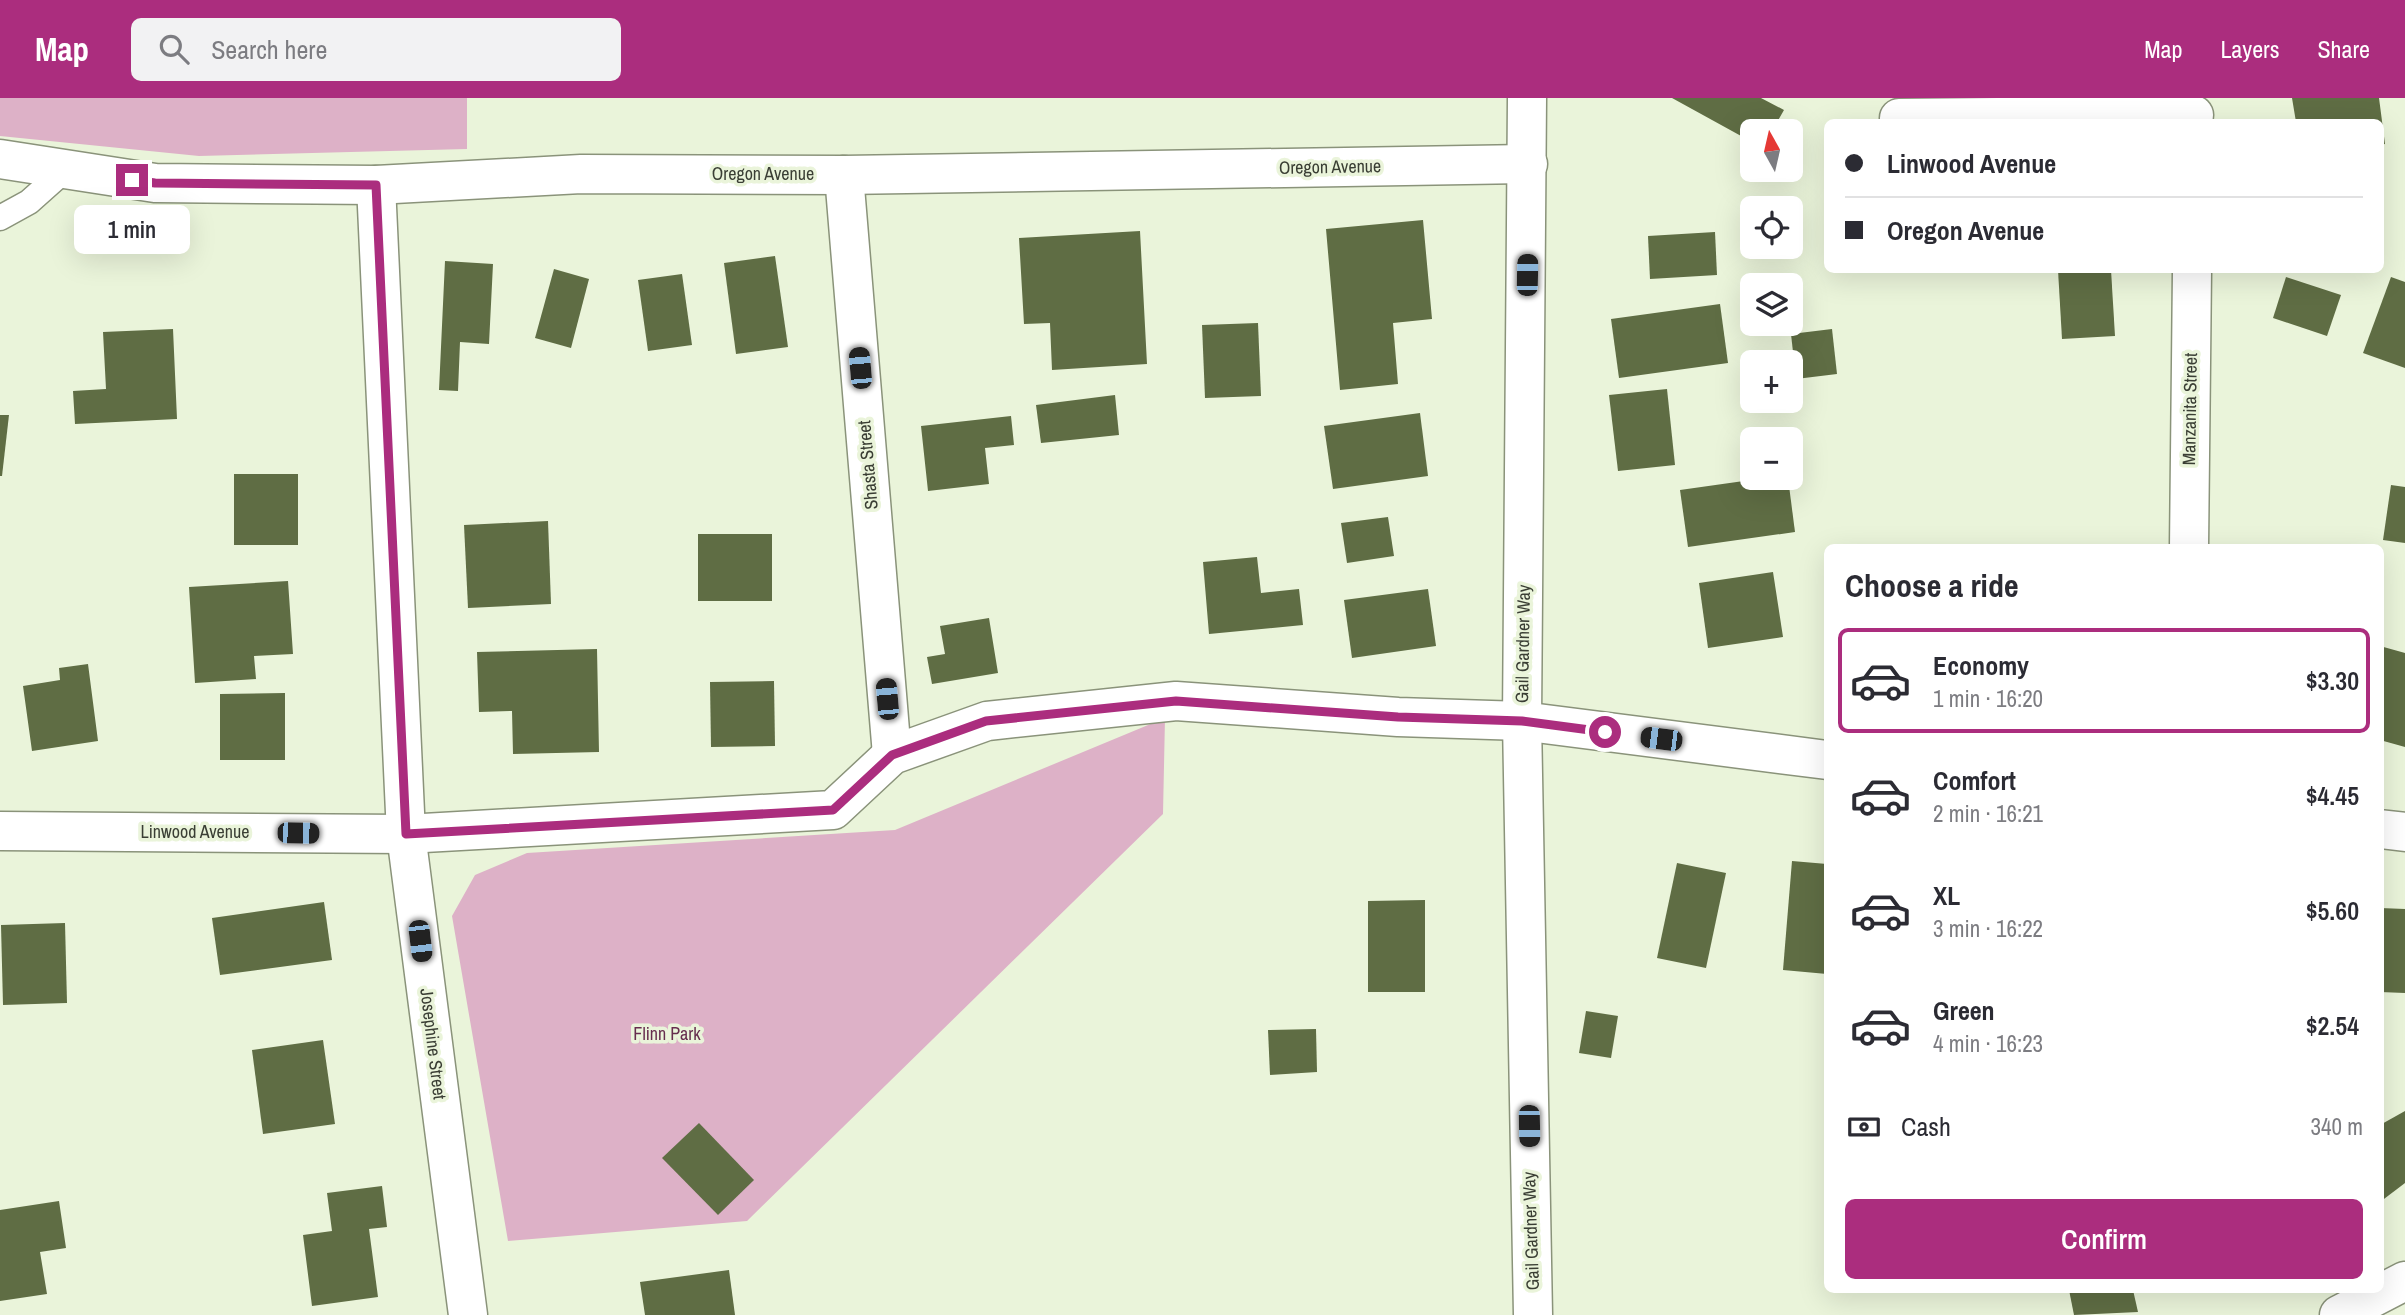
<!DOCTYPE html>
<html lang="en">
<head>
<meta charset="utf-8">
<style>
	:root { --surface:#fff; --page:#f2f2f3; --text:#2b2b33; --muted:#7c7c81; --line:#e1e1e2; --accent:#ab2d7e }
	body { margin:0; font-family:"Archivo Narrow",sans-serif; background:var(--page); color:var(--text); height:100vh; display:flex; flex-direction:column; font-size:26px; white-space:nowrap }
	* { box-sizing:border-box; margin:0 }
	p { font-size:23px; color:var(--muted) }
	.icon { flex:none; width:38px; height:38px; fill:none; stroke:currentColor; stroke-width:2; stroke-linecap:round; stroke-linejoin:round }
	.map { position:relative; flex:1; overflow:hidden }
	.panel { position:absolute; left:1824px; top:446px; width:560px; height:749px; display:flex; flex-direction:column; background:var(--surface); border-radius:10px; box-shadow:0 7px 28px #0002 }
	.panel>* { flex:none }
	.guide { position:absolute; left:1824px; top:21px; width:560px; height:154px; border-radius:10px; box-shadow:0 7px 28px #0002; display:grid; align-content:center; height:154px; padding:0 21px; background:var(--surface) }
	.needle { width:46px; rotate:352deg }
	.tools { position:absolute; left:1740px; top:21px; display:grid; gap:14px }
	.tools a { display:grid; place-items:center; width:63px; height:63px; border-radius:10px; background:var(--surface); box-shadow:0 7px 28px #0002; font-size:35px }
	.end { position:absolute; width:32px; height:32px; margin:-16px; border:9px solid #ab2d7e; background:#fff; box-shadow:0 0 0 4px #fff }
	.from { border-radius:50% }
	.bubble { position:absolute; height:49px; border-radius:10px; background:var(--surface); box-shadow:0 7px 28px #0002; font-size:23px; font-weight:600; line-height:49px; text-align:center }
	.car { position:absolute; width:21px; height:42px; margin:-21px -10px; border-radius:9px; box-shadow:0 0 5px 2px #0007; background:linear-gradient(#222 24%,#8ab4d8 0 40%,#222 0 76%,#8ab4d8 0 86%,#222 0) }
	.guide b { display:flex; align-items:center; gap:24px; height:66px; font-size:26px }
	.guide b+b { border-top:2px solid var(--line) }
	.guide i { width:18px; height:18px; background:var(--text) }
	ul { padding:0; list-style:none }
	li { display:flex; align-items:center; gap:21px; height:105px; margin:0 14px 10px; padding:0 7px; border:4px solid transparent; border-radius:10px }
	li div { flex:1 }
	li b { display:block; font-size:26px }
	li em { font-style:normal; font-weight:600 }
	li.active { border-color:var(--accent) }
	li>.icon { width:63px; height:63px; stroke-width:1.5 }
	h2 { padding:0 21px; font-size:32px; line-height:84px }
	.pay { display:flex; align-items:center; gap:18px; height:77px; padding:0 21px; font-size:26px }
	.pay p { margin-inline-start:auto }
	.action { display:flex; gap:14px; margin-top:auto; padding:14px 21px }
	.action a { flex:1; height:80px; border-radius:10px; background:var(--accent); color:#fff; font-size:28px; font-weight:600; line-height:80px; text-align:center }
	header { display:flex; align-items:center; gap:42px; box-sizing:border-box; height:98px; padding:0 35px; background:var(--accent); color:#fff }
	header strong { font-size:33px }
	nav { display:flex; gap:38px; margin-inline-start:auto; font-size:24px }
	.search { width:490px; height:63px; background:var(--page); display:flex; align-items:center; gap:18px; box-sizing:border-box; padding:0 24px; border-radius:10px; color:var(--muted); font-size:26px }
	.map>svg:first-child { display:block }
	.green { fill:#ddb1c7 }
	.building { fill:#5f6d44 }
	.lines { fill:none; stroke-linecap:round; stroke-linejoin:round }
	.service-casing { stroke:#8a937a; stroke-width:27 }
	.minor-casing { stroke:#8a937a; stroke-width:41 }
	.tertiary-casing { stroke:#8a937a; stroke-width:41 }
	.service { stroke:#fff; stroke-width:24 }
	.minor { stroke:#fff; stroke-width:38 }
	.tertiary { stroke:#fff; stroke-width:38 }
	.route { stroke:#ab2d7e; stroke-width:9 }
	.labels { text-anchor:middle; stroke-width:7; stroke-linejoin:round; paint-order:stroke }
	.street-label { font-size:18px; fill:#3a3e34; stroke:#eaf4da }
	.park-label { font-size:18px; fill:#662d4e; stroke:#eaf4da }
</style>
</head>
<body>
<header>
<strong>Map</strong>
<div class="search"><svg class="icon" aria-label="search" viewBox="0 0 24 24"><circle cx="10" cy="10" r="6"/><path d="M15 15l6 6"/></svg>Search here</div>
<nav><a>Map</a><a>Layers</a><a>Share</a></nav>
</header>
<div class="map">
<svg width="2405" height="1217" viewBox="0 0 2405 1217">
	<rect width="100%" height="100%" fill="#eaf4da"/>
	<!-- green -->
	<g class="green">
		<polygon points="0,0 467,0 467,51 199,58 0,38"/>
		<polygon points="1165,620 1163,716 747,1123 508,1143 452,818 475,777 527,755 895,732"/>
	</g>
	<!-- building -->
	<g class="building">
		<polygon points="1672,0 1761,0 1784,12 1772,33 1752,33 1752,44"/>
		<polygon points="2292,0 2379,0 2385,46 2380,47 2380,24 2296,24"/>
		<polygon points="1423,122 1432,221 1393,225 1398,286 1340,292 1326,131"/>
		<polygon points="1140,133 1147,266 1052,272 1050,225 1024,226 1019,140"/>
		<polygon points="1715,134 1717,177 1650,181 1648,138"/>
		<polygon points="775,158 788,249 736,256 724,165"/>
		<polygon points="445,163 493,166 489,246 460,244 458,293 439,292"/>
		<polygon points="554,171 589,181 571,250 535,240"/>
		<polygon points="2058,172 2111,172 2115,238 2062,241"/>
		<polygon points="682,176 692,247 648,253 638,182"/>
		<polygon points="2286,179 2341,197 2327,238 2273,220"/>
		<polygon points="2391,179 2405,184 2405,270 2363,255"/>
		<polygon points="1720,206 1728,265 1619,280 1611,221"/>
		<polygon points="1258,225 1261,298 1205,300 1202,227"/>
		<polygon points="173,231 177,321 75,326 73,293 106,291 103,234"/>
		<polygon points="1832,231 1837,276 1796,281 1791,236"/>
		<polygon points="1667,291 1675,367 1618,373 1609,297"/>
		<polygon points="1115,297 1119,337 1041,345 1036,307"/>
		<polygon points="1420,315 1428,378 1333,391 1324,328"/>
		<polygon points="0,317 9,317 2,378 0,378"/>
		<polygon points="1011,318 1014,347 985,350 989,386 928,393 921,328"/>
		<rect x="234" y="376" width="64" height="71"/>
		<polygon points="1765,380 1788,380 1795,434 1688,449 1680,392"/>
		<polygon points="2391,387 2405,389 2405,445 2383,442"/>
		<polygon points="1388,419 1394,458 1347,465 1341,425"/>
		<polygon points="548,423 551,506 468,510 464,427"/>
		<rect x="698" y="436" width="74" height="67"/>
		<polygon points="1257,459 1261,495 1299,491 1303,527 1209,536 1203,464"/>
		<polygon points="1773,474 1783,539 1708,550 1699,485"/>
		<polygon points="288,483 293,556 254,558 256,581 195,585 189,489"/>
		<polygon points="1428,491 1436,548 1352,560 1344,502"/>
		<polygon points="989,520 998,575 932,586 927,559 945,556 940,528"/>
		<polygon points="2380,548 2405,555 2405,649 2380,642"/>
		<polygon points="597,551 599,654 513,656 512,613 479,614 477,554"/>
		<polygon points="88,566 98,643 32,653 23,588 60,582 59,570"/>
		<polygon points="774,583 775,648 711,649 710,584"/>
		<polygon points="285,595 285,662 220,662 220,596"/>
		<polygon points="1792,763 1827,766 1827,876 1783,872"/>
		<polygon points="1677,765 1726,775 1706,870 1657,860"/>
		<polygon points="1425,802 1425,894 1368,894 1368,803"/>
		<polygon points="324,804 332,862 220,877 212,820"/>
		<polygon points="2380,810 2405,811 2405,895 2380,894"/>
		<polygon points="65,825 67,905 3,907 1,827"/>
		<polygon points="1586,913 1618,918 1611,960 1579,955"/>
		<polygon points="1316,931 1317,974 1270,977 1268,932"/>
		<polygon points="323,942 335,1026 263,1036 252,952"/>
		<polygon points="2405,1013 2405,1085 2380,1104 2380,1027"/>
		<polygon points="699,1025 754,1082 718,1117 662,1060"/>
		<polygon points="382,1088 387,1129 369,1131 378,1199 312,1208 303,1137 332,1133 327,1095"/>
		<polygon points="59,1103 66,1150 40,1154 47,1196 0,1203 0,1112"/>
		<polygon points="729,1172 735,1217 645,1217 640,1184"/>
		<polygon points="2069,1192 2133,1192 2138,1214 2074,1217"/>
	</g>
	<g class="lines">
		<!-- service casing -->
		<g class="service-casing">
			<polyline id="service" points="0,120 29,104 66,71"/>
		</g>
		<!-- minor casing -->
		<g class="minor-casing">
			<g id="minor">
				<polyline points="1899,20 2194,17"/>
				<polyline points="0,61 155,85 376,87 581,76 844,77 1528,66"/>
				<polyline points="844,77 892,657"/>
				<polyline points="376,87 406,736 468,1217"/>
				<polyline points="2189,450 2192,172"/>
				<polyline points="2380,731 2405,734"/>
				<polyline points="0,733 406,736 833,712 892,657 987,623 1176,603 1398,619 1522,623 1827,662"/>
				<polyline points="2339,1217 2405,1183"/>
			</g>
		</g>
		<!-- tertiary casing -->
		<g class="tertiary-casing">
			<polyline id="tertiary" points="1527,0 1522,623 1533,1217"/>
		</g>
		<!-- service -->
		<use href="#service" class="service"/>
		<!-- minor -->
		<use href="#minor" class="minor"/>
		<!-- tertiary -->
		<use href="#tertiary" class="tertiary"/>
	</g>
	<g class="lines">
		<!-- route -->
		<polyline class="route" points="132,82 155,85 376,87 406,736 833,712 892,657 986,623 1176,603 1398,619 1522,623 1605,634"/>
	</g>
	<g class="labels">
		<!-- street labels -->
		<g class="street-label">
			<text transform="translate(1330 69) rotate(-1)" y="6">Oregon Avenue</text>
			<text x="763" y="82">Oregon Avenue</text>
			<text transform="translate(2190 311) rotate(-89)" y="6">Manzanita Street</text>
			<text transform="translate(868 367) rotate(-95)" y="6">Shasta Street</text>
			<text transform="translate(1523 546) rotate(-89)" y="6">Gail Gardner Way</text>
			<text x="195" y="740">Linwood Avenue</text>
			<text transform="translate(433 946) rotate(83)" y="6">Josephine Street</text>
			<text transform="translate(1531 1133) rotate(-92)" y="6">Gail Gardner Way</text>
		</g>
		<!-- park labels -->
		<g class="park-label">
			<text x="667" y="942">Flinn Park</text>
		</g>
	</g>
</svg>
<div class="tools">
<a><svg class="needle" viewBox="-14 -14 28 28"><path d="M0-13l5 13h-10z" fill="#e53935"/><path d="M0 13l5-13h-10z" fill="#7c7c81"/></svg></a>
<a><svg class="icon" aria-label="locate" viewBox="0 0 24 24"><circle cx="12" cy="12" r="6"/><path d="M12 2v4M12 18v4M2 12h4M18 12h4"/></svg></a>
<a><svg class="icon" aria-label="layers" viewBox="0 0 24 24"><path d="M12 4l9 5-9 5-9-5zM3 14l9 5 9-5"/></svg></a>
<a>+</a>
<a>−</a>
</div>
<i class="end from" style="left:1605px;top:634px"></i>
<i class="end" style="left:132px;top:82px"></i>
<div class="bubble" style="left:74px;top:107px;width:116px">1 min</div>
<i class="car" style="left:1527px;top:177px;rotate:1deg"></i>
<i class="car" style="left:860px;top:270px;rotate:355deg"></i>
<i class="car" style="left:887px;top:601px;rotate:355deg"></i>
<i class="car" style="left:1661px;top:641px;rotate:277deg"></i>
<i class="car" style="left:298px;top:735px;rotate:91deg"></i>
<i class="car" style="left:420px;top:843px;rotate:173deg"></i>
<i class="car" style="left:1529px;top:1028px;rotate:179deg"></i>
<div class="guide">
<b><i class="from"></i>Linwood Avenue</b>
<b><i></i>Oregon Avenue</b>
</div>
<section class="panel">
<h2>Choose a ride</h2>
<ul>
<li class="active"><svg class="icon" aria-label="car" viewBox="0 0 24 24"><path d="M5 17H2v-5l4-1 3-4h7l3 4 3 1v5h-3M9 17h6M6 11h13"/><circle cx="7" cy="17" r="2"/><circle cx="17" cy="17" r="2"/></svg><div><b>Economy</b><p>1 min · 16:20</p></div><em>$3.30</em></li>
<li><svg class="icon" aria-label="car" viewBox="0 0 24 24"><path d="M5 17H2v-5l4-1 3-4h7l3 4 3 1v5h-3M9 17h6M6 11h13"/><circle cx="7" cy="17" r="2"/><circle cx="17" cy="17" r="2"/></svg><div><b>Comfort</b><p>2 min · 16:21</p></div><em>$4.45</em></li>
<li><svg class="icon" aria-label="car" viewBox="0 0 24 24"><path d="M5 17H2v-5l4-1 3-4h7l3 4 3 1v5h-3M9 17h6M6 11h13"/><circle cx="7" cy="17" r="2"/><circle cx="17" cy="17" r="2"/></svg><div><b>XL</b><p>3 min · 16:22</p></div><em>$5.60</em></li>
<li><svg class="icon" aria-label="car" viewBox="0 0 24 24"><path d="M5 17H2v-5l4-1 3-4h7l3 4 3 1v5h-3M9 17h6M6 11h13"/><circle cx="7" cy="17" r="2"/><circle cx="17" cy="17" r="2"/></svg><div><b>Green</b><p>4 min · 16:23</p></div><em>$2.54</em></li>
</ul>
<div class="pay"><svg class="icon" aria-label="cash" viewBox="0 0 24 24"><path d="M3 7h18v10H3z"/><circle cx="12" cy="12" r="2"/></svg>Cash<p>340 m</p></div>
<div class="action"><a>Confirm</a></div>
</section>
</div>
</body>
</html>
